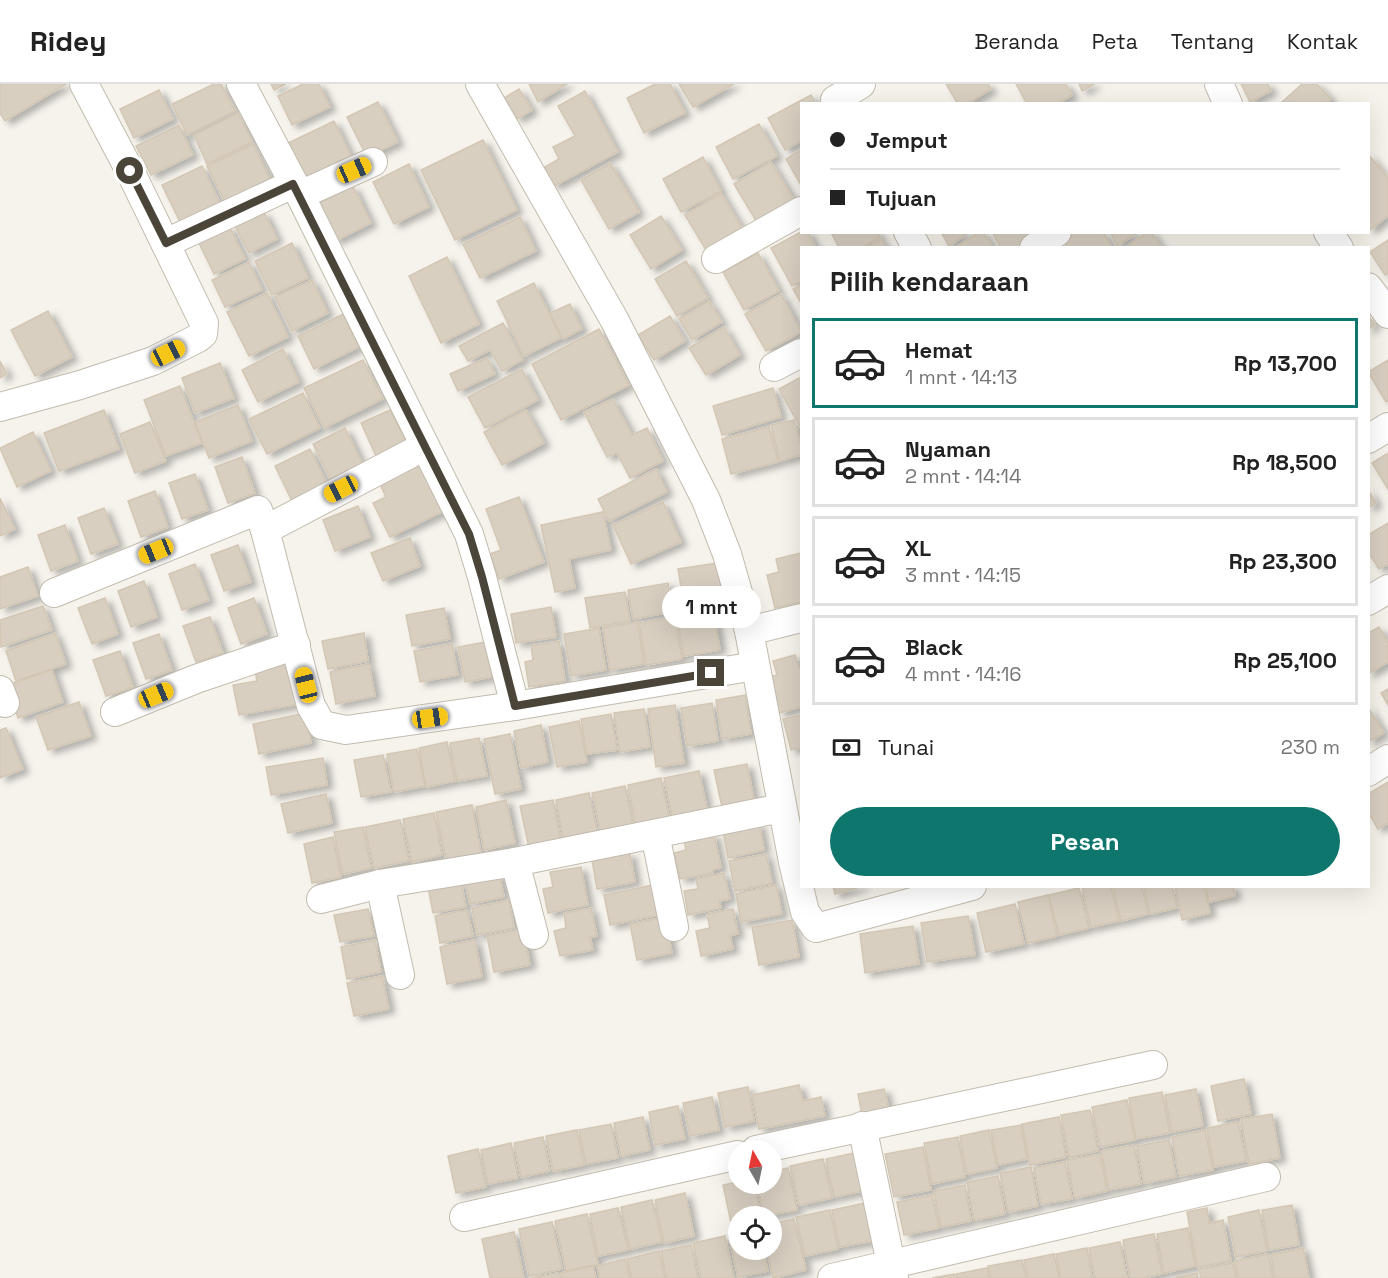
<!DOCTYPE html>
<html lang="id">
<head>
<meta charset="utf-8">
<style>
	:root { --surface:#fff; --page:#f2f2f2; --text:#222; --muted:#767676; --line:#e0e0e0; --accent:#0f766e }
	body { margin:0; font-family:"Space Grotesk",sans-serif; background:var(--page); color:var(--text); height:100vh; display:flex; flex-direction:column; font-size:22px; white-space:nowrap }
	* { box-sizing:border-box; margin:0 }
	p { font-size:20px; color:var(--muted) }
	.icon { flex:none; width:33px; height:33px; fill:none; stroke:currentColor; stroke-width:2; stroke-linecap:round; stroke-linejoin:round }
	.map { position:relative; flex:1; overflow:hidden }
	.details { position:absolute; left:800px; top:162px; width:570px; height:642px; display:flex; flex-direction:column; background:var(--surface); border-radius:0px; box-shadow:0 6px 24px #0002 }
	.details>* { flex:none }
	.guide { position:absolute; left:800px; top:18px; width:570px; height:132px; border-radius:0px; box-shadow:0 6px 24px #0002; display:grid; align-content:center; height:132px; padding:0 30px; background:var(--surface) }
	.needle { width:39px; rotate:351deg }
	.controls { position:absolute; left:728px; top:1056px; display:grid; gap:12px }
	.controls a { display:grid; place-items:center; width:54px; height:54px; border-radius:50%; background:var(--surface); box-shadow:0 6px 24px #0002; font-size:30px }
	.end { position:absolute; width:27px; height:27px; margin:-14px; border:8px solid #4b4439; background:#fff; box-shadow:0 0 0 3px #fff }
	.from { border-radius:50% }
	.bubble { position:absolute; height:42px; border-radius:21px; background:var(--surface); box-shadow:0 6px 24px #0002; font-size:20px; font-weight:600; line-height:42px; text-align:center }
	.car { position:absolute; width:18px; height:36px; margin:-18px -9px; border-radius:8px; box-shadow:0 0 4px 2px #0007; background:linear-gradient(#f5c518 24%,#345 0 40%,#f5c518 0 76%,#345 0 86%,#f5c518 0) }
	.guide b { display:flex; align-items:center; gap:21px; height:57px; font-size:22px }
	.guide b+b { border-top:2px solid var(--line) }
	.guide i { width:15px; height:15px; background:var(--text) }
	ul { padding:0; list-style:none }
	li { display:flex; align-items:center; gap:18px; height:90px; margin:0 12px 9px; padding:0 18px; border:3px solid var(--line); border-radius:0px }
	li div { flex:1 }
	li b { display:block; font-size:22px }
	li em { font-style:normal; font-weight:600 }
	li.current { border-color:var(--accent) }
	li>.icon { width:54px; height:54px; stroke-width:1.5 }
	h2 { padding:0 30px; font-size:27px; line-height:72px }
	.pay { display:flex; align-items:center; gap:15px; height:66px; padding:0 30px; font-size:22px }
	.pay p { margin-inline-start:auto }
	.primary-button { display:flex; gap:12px; margin-top:auto; padding:12px 30px }
	.primary-button a { flex:1; height:69px; border-radius:36px; background:var(--accent); color:#fff; font-size:24px; font-weight:600; line-height:69px; text-align:center }
	header { display:flex; align-items:center; gap:36px; box-sizing:border-box; height:84px; padding:0 30px; background:var(--surface); border-bottom:2px solid var(--line) }
	header strong { font-size:28px }
	nav { display:flex; gap:33px; margin-inline-start:auto; font-size:21px }
	.map>svg:first-child { display:block }
	.building { fill:#d8cfc1; stroke:#d3c7b4; stroke-width:1.5; filter:url(#shadow) }
	.lines { fill:none; stroke-linecap:round; stroke-linejoin:round }
	.minor-casing { stroke:#c2bbae; stroke-width:30 }
	.minor { stroke:#fff; stroke-width:28 }
	.route { stroke:#4b4439; stroke-width:8 }
</style>
</head>
<body>
<header>
<strong>Ridey</strong>
<nav><a>Beranda</a><a>Peta</a><a>Tentang</a><a>Kontak</a></nav>
</header>
<div class="map">
<svg width="1388" height="1194" viewBox="0 0 1388 1194">
	<defs>
		<filter id="shadow"><feDropShadow dx="6" dy="4" stdDeviation="3" flood-color="#0004"/></filter>
	</defs>
	<rect width="100%" height="100%" fill="#f6f3ec"/>
	<!-- building -->
	<g class="building">
		<polygon points="0,0 66,0 5,37 0,29"/>
		<polygon points="214,0 221,0 235,27 187,51 172,20"/>
		<polygon points="271,0 286,0 274,6"/>
		<polygon points="303,0 319,0 330,23 292,41 278,12"/>
		<polygon points="529,0 567,0 538,18"/>
		<polygon points="655,0 670,0 685,29 644,49 627,14"/>
		<polygon points="679,0 734,0 693,23"/>
		<polygon points="946,0 988,0 991,5 967,20 958,20"/>
		<polygon points="1016,0 1066,0 1072,11 1058,20 1027,20"/>
		<polygon points="1079,0 1095,0 1082,7"/>
		<polygon points="1241,0 1268,0 1271,7 1250,18"/>
		<polygon points="1302,0 1317,0 1331,15 1326,20 1280,20"/>
		<polygon points="519,5 532,26 517,35 504,14"/>
		<polygon points="159,6 173,35 134,54 120,25"/>
		<polygon points="585,7 618,68 554,102 543,84 559,75 553,63 575,52 558,22"/>
		<polygon points="811,11 816,20 801,20 801,57 785,66 768,34"/>
		<polygon points="378,18 398,58 367,73 347,33"/>
		<polygon points="238,29 252,58 207,80 194,51"/>
		<polygon points="334,37 352,74 306,96 288,59"/>
		<polygon points="759,40 777,72 733,95 716,63"/>
		<polygon points="179,41 193,71 151,91 136,62"/>
		<polygon points="483,56 517,126 455,156 421,86"/>
		<polygon points="253,60 270,96 225,117 207,82"/>
		<polygon points="801,66 801,101 786,75"/>
		<polygon points="1368,70 1388,94 1388,132 1370,146 1368,144"/>
		<polygon points="703,73 721,107 681,128 663,95"/>
		<polygon points="771,78 795,118 758,140 734,100"/>
		<polygon points="610,79 639,128 609,145 581,96"/>
		<polygon points="409,80 429,123 394,140 373,98"/>
		<polygon points="202,82 221,121 181,140 162,101"/>
		<polygon points="353,102 371,139 335,157 317,120"/>
		<polygon points="721,109 745,149 709,171 685,131"/>
		<polygon points="264,128 277,155 249,169 235,142"/>
		<polygon points="661,132 682,166 651,185 630,151"/>
		<polygon points="520,133 536,167 480,194 463,160"/>
		<polygon points="229,142 245,175 214,190 198,157"/>
		<polygon points="801,148 808,148 816,164 801,164 801,197 792,202 771,164"/>
		<polygon points="831,148 877,148 880,153 861,164 839,164"/>
		<polygon points="941,148 970,148 949,162"/>
		<polygon points="979,148 983,148 993,164 955,164"/>
		<polygon points="992,148 1037,148 1023,164 1001,164"/>
		<polygon points="1069,148 1103,148 1112,164 1068,164 1061,153"/>
		<polygon points="1110,148 1139,148 1117,162"/>
		<polygon points="1147,148 1151,148 1162,164 1125,164"/>
		<polygon points="881,155 886,164 867,164"/>
		<polygon points="1388,156 1388,189 1385,191 1370,168"/>
		<polygon points="292,159 308,194 272,211 255,177"/>
		<polygon points="758,169 779,207 744,226 723,188"/>
		<polygon points="447,173 479,240 441,259 409,192"/>
		<polygon points="686,177 708,214 677,232 655,195"/>
		<polygon points="249,178 262,206 225,223 212,196"/>
		<polygon points="312,196 328,229 292,247 275,213"/>
		<polygon points="534,199 561,254 524,272 497,217"/>
		<polygon points="801,201 801,219 793,205"/>
		<polygon points="267,209 288,253 249,272 227,228"/>
		<polygon points="781,210 801,248 766,267 745,230"/>
		<polygon points="709,217 722,238 692,256 679,235"/>
		<polygon points="570,220 582,245 563,255 550,229"/>
		<polygon points="48,227 72,273 35,292 11,246"/>
		<polygon points="343,230 359,263 314,285 298,252"/>
		<polygon points="670,232 685,257 654,276 638,251"/>
		<polygon points="1368,232 1375,240 1368,246"/>
		<polygon points="503,239 523,276 502,287 490,266 468,277 459,262"/>
		<polygon points="724,243 740,271 706,291 689,264"/>
		<polygon points="599,245 629,301 561,336 532,280"/>
		<polygon points="283,265 299,298 258,318 242,286"/>
		<polygon points="487,274 495,290 458,307 450,290"/>
		<polygon points="363,276 383,315 324,344 304,304"/>
		<polygon points="1388,276 1388,317 1386,318 1368,288"/>
		<polygon points="0,277 7,290 0,294"/>
		<polygon points="220,279 234,314 195,329 182,294"/>
		<polygon points="522,285 538,316 485,344 468,313"/>
		<polygon points="801,293 801,342 800,343 779,305"/>
		<polygon points="180,302 202,359 166,372 144,316"/>
		<polygon points="773,304 781,333 722,351 713,322"/>
		<polygon points="303,309 320,344 267,370 249,335"/>
		<polygon points="613,315 632,351 647,344 663,377 630,394 617,369 607,373 584,328"/>
		<polygon points="238,321 252,357 209,374 195,338"/>
		<polygon points="104,326 119,365 59,387 44,349"/>
		<polygon points="390,326 406,357 376,372 361,339"/>
		<polygon points="526,326 544,359 502,381 484,348"/>
		<polygon points="794,336 801,361 801,371 780,377 771,341"/>
		<polygon points="150,338 166,377 135,389 120,350"/>
		<polygon points="769,343 778,378 731,390 722,355"/>
		<polygon points="345,344 363,381 331,396 313,360"/>
		<polygon points="33,348 51,387 17,403 0,364"/>
		<polygon points="310,365 327,400 292,417 275,382"/>
		<polygon points="1388,369 1388,405 1372,379"/>
		<polygon points="242,373 255,409 228,419 215,383"/>
		<polygon points="424,379 446,426 390,453 373,419 386,413 380,400"/>
		<polygon points="656,385 667,408 609,437 598,415"/>
		<polygon points="195,390 208,426 182,435 169,399"/>
		<polygon points="1368,406 1376,419 1368,424"/>
		<polygon points="155,407 168,443 141,453 128,417"/>
		<polygon points="519,413 544,478 499,495 490,470 501,466 486,425"/>
		<polygon points="0,414 15,445 0,452"/>
		<polygon points="663,418 681,458 631,480 613,441"/>
		<polygon points="358,422 370,453 335,467 323,436"/>
		<polygon points="104,424 118,460 91,470 78,434"/>
		<polygon points="603,428 611,466 569,475 575,504 555,508 541,441"/>
		<polygon points="1388,439 1388,480 1379,485 1368,468 1368,451"/>
		<polygon points="65,441 78,477 51,487 38,451"/>
		<polygon points="410,454 420,482 383,497 371,469"/>
		<polygon points="238,461 251,498 224,507 211,471"/>
		<polygon points="801,469 801,518 775,524 767,491 779,488 776,475"/>
		<polygon points="717,479 724,520 685,527 678,485"/>
		<polygon points="195,480 209,516 182,526 169,490"/>
		<polygon points="28,483 38,512 0,525 0,493"/>
		<polygon points="144,497 157,533 131,543 118,507"/>
		<polygon points="668,499 672,528 633,535 628,506"/>
		<polygon points="625,508 630,537 590,544 585,514"/>
		<polygon points="105,514 118,550 92,560 78,524"/>
		<polygon points="254,514 267,550 241,560 228,524"/>
		<polygon points="43,522 52,546 1,563 0,536"/>
		<polygon points="551,523 556,553 516,559 511,530"/>
		<polygon points="444,524 450,555 412,562 406,531"/>
		<polygon points="713,525 720,566 684,572 677,532"/>
		<polygon points="210,533 223,569 196,578 183,542"/>
		<polygon points="675,533 682,575 646,581 639,539"/>
		<polygon points="637,538 644,580 610,586 603,544"/>
		<polygon points="1379,543 1388,559 1388,578 1368,590 1368,549"/>
		<polygon points="599,544 606,586 571,592 564,550"/>
		<polygon points="55,549 66,580 16,597 6,567"/>
		<polygon points="364,549 368,577 328,585 322,557"/>
		<polygon points="159,550 172,586 146,595 133,559"/>
		<polygon points="559,557 565,597 529,603 525,578 533,576 531,562"/>
		<polygon points="485,558 492,593 465,598 458,563"/>
		<polygon points="452,560 458,591 420,598 414,567"/>
		<polygon points="120,567 133,603 106,612 93,576"/>
		<polygon points="795,571 799,585 801,584 801,623 779,629 769,593 777,591 773,577"/>
		<polygon points="292,579 299,620 239,631 233,601 257,597 255,586"/>
		<polygon points="369,580 375,612 336,620 330,588"/>
		<polygon points="52,586 63,618 18,634 7,601"/>
		<polygon points="1388,605 1388,621 1381,609"/>
		<polygon points="745,611 751,650 722,655 716,616"/>
		<polygon points="79,618 91,652 48,666 36,633"/>
		<polygon points="712,619 718,657 687,662 681,624"/>
		<polygon points="675,621 684,679 656,683 648,625"/>
		<polygon points="1368,623 1384,649 1368,658"/>
		<polygon points="644,625 650,663 620,668 614,629"/>
		<polygon points="306,629 311,659 259,670 253,640"/>
		<polygon points="611,630 617,666 587,670 581,635"/>
		<polygon points="801,631 801,664 791,666 783,635"/>
		<polygon points="579,637 587,678 557,683 549,643"/>
		<polygon points="541,641 548,678 521,684 514,647"/>
		<polygon points="6,644 23,685 0,694 0,646"/>
		<polygon points="510,650 521,705 495,710 484,655"/>
		<polygon points="479,654 487,692 457,697 450,659"/>
		<polygon points="447,658 455,697 426,703 419,664"/>
		<polygon points="417,665 425,702 394,708 387,670"/>
		<polygon points="383,671 391,708 361,713 354,676"/>
		<polygon points="323,674 327,701 271,711 266,683"/>
		<polygon points="747,680 754,716 722,723 714,686"/>
		<polygon points="699,687 707,725 672,732 664,694"/>
		<polygon points="661,694 669,733 635,740 628,701"/>
		<polygon points="1388,698 1388,739 1378,745 1368,728 1368,710"/>
		<polygon points="625,702 633,740 600,746 592,709"/>
		<polygon points="589,709 597,747 563,754 556,716"/>
		<polygon points="326,710 332,739 288,749 281,720"/>
		<polygon points="506,716 515,759 484,766 476,723"/>
		<polygon points="553,716 561,757 529,764 520,722"/>
		<polygon points="472,721 481,769 446,776 436,728"/>
		<polygon points="434,729 442,771 412,778 403,735"/>
		<polygon points="400,736 409,777 374,784 365,743"/>
		<polygon points="759,739 764,766 728,774 723,747"/>
		<polygon points="363,743 371,784 343,790 334,748"/>
		<polygon points="714,750 721,784 712,786 713,789 680,795 674,769 686,766 684,756"/>
		<polygon points="333,753 341,793 312,799 304,760"/>
		<polygon points="630,769 635,798 597,805 592,776"/>
		<polygon points="766,770 772,799 735,807 729,777"/>
		<polygon points="581,783 588,821 548,829 543,805 553,803 550,788"/>
		<polygon points="499,789 504,813 470,820 465,796"/>
		<polygon points="724,789 730,815 719,817 721,824 688,831 684,807 698,805 696,795"/>
		<polygon points="461,797 466,823 433,829 428,803"/>
		<polygon points="653,801 659,831 610,841 604,811"/>
		<polygon points="776,801 782,830 741,838 736,810"/>
		<polygon points="833,802 864,802 835,810"/>
		<polygon points="1111,802 1119,837 1091,843 1082,803"/>
		<polygon points="1113,802 1142,802 1148,830 1121,837"/>
		<polygon points="1144,802 1172,802 1177,824 1150,830"/>
		<polygon points="1175,802 1204,802 1210,829 1182,836"/>
		<polygon points="1206,802 1233,802 1235,812 1209,818"/>
		<polygon points="1079,804 1089,844 1059,851 1049,811"/>
		<polygon points="1048,811 1057,852 1028,859 1018,818"/>
		<polygon points="509,816 514,844 477,851 472,824"/>
		<polygon points="1015,820 1024,860 986,868 977,829"/>
		<polygon points="591,824 597,852 590,853 593,866 560,872 554,847 566,844 564,829"/>
		<polygon points="368,825 374,852 340,858 334,831"/>
		<polygon points="733,825 738,850 730,851 733,865 701,872 696,847 710,844 707,830"/>
		<polygon points="467,826 473,852 440,859 435,832"/>
		<polygon points="968,832 975,871 927,878 921,839"/>
		<polygon points="665,833 672,869 637,876 630,840"/>
		<polygon points="792,836 799,873 759,881 752,843"/>
		<polygon points="913,842 919,880 865,889 860,850"/>
		<polygon points="523,845 530,881 494,888 487,852"/>
		<polygon points="375,856 381,888 347,895 341,863"/>
		<polygon points="475,856 482,893 447,900 440,863"/>
		<polygon points="382,892 389,925 354,932 347,899"/>
		<polygon points="1244,995 1251,1030 1218,1037 1211,1002"/>
		<polygon points="799,1001 803,1017 821,1013 825,1032 759,1045 752,1011"/>
		<polygon points="748,1003 754,1037 725,1043 718,1009"/>
		<polygon points="884,1005 889,1026 862,1031 858,1010"/>
		<polygon points="1196,1005 1203,1042 1172,1048 1165,1011"/>
		<polygon points="1162,1008 1170,1049 1136,1055 1129,1014"/>
		<polygon points="712,1013 719,1046 690,1052 683,1019"/>
		<polygon points="1127,1016 1135,1056 1100,1063 1092,1023"/>
		<polygon points="678,1022 685,1055 655,1061 649,1028"/>
		<polygon points="1090,1026 1098,1067 1069,1073 1061,1031"/>
		<polygon points="1272,1030 1280,1074 1249,1080 1241,1035"/>
		<polygon points="643,1033 650,1066 621,1072 614,1039"/>
		<polygon points="1059,1033 1066,1073 1030,1081 1022,1040"/>
		<polygon points="1238,1038 1246,1077 1214,1083 1207,1044"/>
		<polygon points="611,1040 618,1074 586,1080 579,1046"/>
		<polygon points="1021,1041 1027,1075 998,1081 991,1046"/>
		<polygon points="577,1046 584,1081 553,1087 546,1052"/>
		<polygon points="989,1046 997,1084 967,1090 960,1052"/>
		<polygon points="1205,1046 1213,1086 1179,1092 1172,1053"/>
		<polygon points="543,1053 550,1087 521,1093 514,1059"/>
		<polygon points="958,1053 965,1093 932,1100 924,1059"/>
		<polygon points="1169,1056 1176,1093 1144,1099 1137,1062"/>
		<polygon points="511,1059 518,1094 488,1100 481,1066"/>
		<polygon points="1134,1061 1141,1100 1109,1106 1101,1067"/>
		<polygon points="923,1063 931,1106 894,1113 885,1070"/>
		<polygon points="478,1065 486,1103 456,1109 448,1072"/>
		<polygon points="859,1068 867,1106 834,1113 826,1075"/>
		<polygon points="1100,1070 1107,1107 1075,1114 1067,1076"/>
		<polygon points="823,1075 832,1114 799,1121 790,1082"/>
		<polygon points="1065,1078 1072,1115 1041,1120 1034,1084"/>
		<polygon points="1031,1083 1038,1122 1008,1128 1000,1089"/>
		<polygon points="788,1084 797,1126 764,1132 757,1100 771,1100 771,1088"/>
		<polygon points="998,1092 1005,1130 974,1136 967,1098"/>
		<polygon points="738,1098 754,1100 761,1132 738,1132 738,1141 732,1143 723,1101"/>
		<polygon points="965,1101 971,1137 941,1143 934,1107"/>
		<polygon points="685,1109 694,1152 664,1159 655,1116"/>
		<polygon points="932,1111 939,1144 904,1151 897,1118"/>
		<polygon points="652,1116 662,1158 630,1165 621,1123"/>
		<polygon points="865,1119 873,1157 840,1163 832,1126"/>
		<polygon points="1292,1121 1299,1161 1269,1166 1262,1126"/>
		<polygon points="618,1124 628,1166 598,1172 590,1130"/>
		<polygon points="1207,1124 1209,1139 1223,1136 1231,1177 1197,1183 1187,1128"/>
		<polygon points="830,1126 838,1165 805,1172 796,1133"/>
		<polygon points="1259,1126 1267,1167 1236,1173 1228,1133"/>
		<polygon points="587,1130 598,1180 566,1187 555,1137"/>
		<polygon points="794,1135 806,1186 773,1194 767,1166 771,1166 771,1140"/>
		<polygon points="552,1138 562,1185 529,1192 519,1145"/>
		<polygon points="1188,1144 1195,1182 1164,1189 1157,1150"/>
		<polygon points="514,1148 524,1194 490,1194 482,1155"/>
		<polygon points="738,1150 738,1166 763,1166 768,1187 738,1193 729,1152"/>
		<polygon points="1154,1150 1162,1190 1143,1194 1130,1194 1123,1156"/>
		<polygon points="725,1152 734,1194 701,1194 693,1159"/>
		<polygon points="1120,1158 1127,1194 1095,1194 1089,1164"/>
		<polygon points="691,1161 698,1194 667,1194 661,1167"/>
		<polygon points="1087,1164 1092,1194 1061,1194 1056,1170"/>
		<polygon points="1303,1164 1309,1194 1275,1194 1271,1171"/>
		<polygon points="659,1167 665,1194 632,1194 627,1175"/>
		<polygon points="1054,1170 1059,1194 1028,1194 1024,1176"/>
		<polygon points="1268,1170 1273,1194 1238,1194 1235,1177"/>
		<polygon points="625,1175 630,1194 600,1194 597,1182"/>
		<polygon points="1022,1176 1026,1194 991,1194 988,1182"/>
		<polygon points="1233,1179 1236,1194 1201,1194 1199,1185"/>
		<polygon points="593,1182 596,1194 562,1194 561,1189"/>
		<polygon points="987,1184 989,1194 957,1194 956,1190"/>
		<polygon points="558,1189 559,1194 531,1194"/>
		<polygon points="1197,1189 1198,1194 1173,1194"/>
		<polygon points="954,1190 955,1194 932,1194"/>
	</g>
	<g class="lines">
		<!-- minor casing -->
		<g class="minor-casing">
			<g id="minor">
				<polyline points="241,0 300,111 469,450 482,493 515,622"/>
				<polyline points="480,0 615,237 706,416 727,470 749,547 793,778 805,828 816,844 972,802"/>
				<polyline points="1219,0 1228,20"/>
				<polyline points="835,16 861,0"/>
				<polyline points="300,111 373,78"/>
				<polyline points="908,148 917,164"/>
				<polyline points="1328,148 1339,164"/>
				<polyline points="166,159 293,100"/>
				<polyline points="1034,164 1057,148"/>
				<polyline points="716,175 801,127"/>
				<polyline points="1368,203 1388,230"/>
				<polyline points="774,283 801,269"/>
				<polyline points="0,323 80,301 153,277 198,254 203,250 204,239 130,87 84,0"/>
				<polyline points="1368,355 1388,343"/>
				<polyline points="425,362 265,446 311,622 322,641 346,646 515,622 755,582"/>
				<polyline points="54,509 258,426 265,446"/>
				<polyline points="1368,517 1388,505"/>
				<polyline points="749,547 801,534"/>
				<polyline points="0,606 5,619"/>
				<polyline points="115,628 196,595 296,561"/>
				<polyline points="1368,688 1388,675"/>
				<polyline points="655,750 674,843"/>
				<polyline points="515,778 534,851"/>
				<polyline points="380,800 400,891"/>
				<polyline points="321,815 380,800 515,778 782,724"/>
				<polyline points="862,1042 894,1194"/>
				<polyline points="756,1066 1153,981"/>
				<polyline points="464,1133 738,1071"/>
				<polyline points="832,1194 1266,1093"/>
			</g>
		</g>
		<!-- minor -->
		<use href="#minor" class="minor"/>
	</g>
	<g class="lines">
		<!-- route -->
		<polyline class="route" points="130,87 166,159 293,100 469,450 482,493 515,622 711,589"/>
	</g>
</svg>
<div class="controls">
<a><svg class="needle" viewBox="-14 -14 28 28"><path d="M0-13l5 13h-10z" fill="#e53935"/><path d="M0 13l5-13h-10z" fill="#767676"/></svg></a>
<a><svg class="icon" aria-label="locate" viewBox="0 0 24 24"><circle cx="12" cy="12" r="6"/><path d="M12 2v4M12 18v4M2 12h4M18 12h4"/></svg></a>
</div>
<i class="end from" style="left:130px;top:87px"></i>
<i class="end" style="left:711px;top:589px"></i>
<div class="bubble" style="left:662px;top:502px;width:99px">1 mnt</div>
<i class="car" style="left:354px;top:86px;rotate:66deg"></i>
<i class="car" style="left:168px;top:269px;rotate:64deg"></i>
<i class="car" style="left:341px;top:405px;rotate:243deg"></i>
<i class="car" style="left:156px;top:467px;rotate:248deg"></i>
<i class="car" style="left:306px;top:601px;rotate:346deg"></i>
<i class="car" style="left:156px;top:611px;rotate:67deg"></i>
<i class="car" style="left:430px;top:634px;rotate:82deg"></i>
<div class="guide">
<b><i class="from"></i>Jemput</b>
<b><i></i>Tujuan</b>
</div>
<section class="details">
<h2>Pilih kendaraan</h2>
<ul>
<li class="current"><svg class="icon" aria-label="car" viewBox="0 0 24 24"><path d="M5 17H2v-5l4-1 3-4h7l3 4 3 1v5h-3M9 17h6M6 11h13"/><circle cx="7" cy="17" r="2"/><circle cx="17" cy="17" r="2"/></svg><div><b>Hemat</b><p>1 mnt · 14:13</p></div><em>Rp 13,700</em></li>
<li><svg class="icon" aria-label="car" viewBox="0 0 24 24"><path d="M5 17H2v-5l4-1 3-4h7l3 4 3 1v5h-3M9 17h6M6 11h13"/><circle cx="7" cy="17" r="2"/><circle cx="17" cy="17" r="2"/></svg><div><b>Nyaman</b><p>2 mnt · 14:14</p></div><em>Rp 18,500</em></li>
<li><svg class="icon" aria-label="car" viewBox="0 0 24 24"><path d="M5 17H2v-5l4-1 3-4h7l3 4 3 1v5h-3M9 17h6M6 11h13"/><circle cx="7" cy="17" r="2"/><circle cx="17" cy="17" r="2"/></svg><div><b>XL</b><p>3 mnt · 14:15</p></div><em>Rp 23,300</em></li>
<li><svg class="icon" aria-label="car" viewBox="0 0 24 24"><path d="M5 17H2v-5l4-1 3-4h7l3 4 3 1v5h-3M9 17h6M6 11h13"/><circle cx="7" cy="17" r="2"/><circle cx="17" cy="17" r="2"/></svg><div><b>Black</b><p>4 mnt · 14:16</p></div><em>Rp 25,100</em></li>
</ul>
<div class="pay"><svg class="icon" aria-label="cash" viewBox="0 0 24 24"><path d="M3 7h18v10H3z"/><circle cx="12" cy="12" r="2"/></svg>Tunai<p>230 m</p></div>
<div class="primary-button"><a>Pesan</a></div>
</section>
</div>
</body>
</html>
